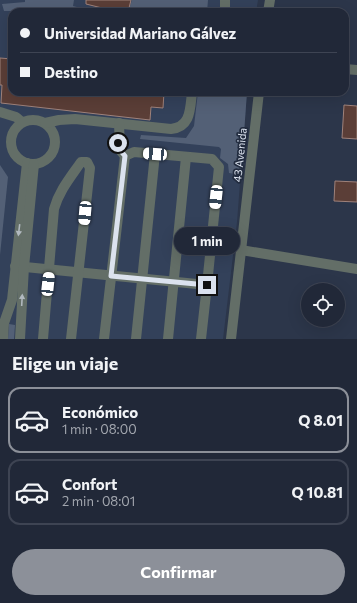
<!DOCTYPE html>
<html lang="es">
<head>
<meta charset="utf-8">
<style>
	:root { --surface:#212838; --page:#2d3443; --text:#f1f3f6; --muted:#a2a6ae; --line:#3e4453; --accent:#8c9099 }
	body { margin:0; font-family:Commissioner,sans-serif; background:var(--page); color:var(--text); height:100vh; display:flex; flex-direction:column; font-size:15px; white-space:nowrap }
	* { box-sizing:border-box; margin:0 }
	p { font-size:13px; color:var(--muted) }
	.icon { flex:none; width:22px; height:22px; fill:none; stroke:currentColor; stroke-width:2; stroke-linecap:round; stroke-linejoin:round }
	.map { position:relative; height:339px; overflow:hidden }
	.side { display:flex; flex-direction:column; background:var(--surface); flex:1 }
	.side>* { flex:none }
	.banner { position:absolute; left:8px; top:8px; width:341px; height:88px; border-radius:12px; box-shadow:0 4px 16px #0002,0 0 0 1px var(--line); display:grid; align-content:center; height:88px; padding:0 12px; background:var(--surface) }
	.controls { position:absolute; left:301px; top:283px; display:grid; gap:8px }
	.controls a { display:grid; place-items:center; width:44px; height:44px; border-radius:50%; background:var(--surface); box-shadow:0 4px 16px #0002,0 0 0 1px var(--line); font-size:20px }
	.end { position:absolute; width:18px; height:18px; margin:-9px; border:5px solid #dbe2ee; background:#111; box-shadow:0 0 0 2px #111 }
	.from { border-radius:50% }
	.bubble { position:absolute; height:28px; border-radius:14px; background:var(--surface); box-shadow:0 4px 16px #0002,0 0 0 1px var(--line); font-size:13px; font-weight:700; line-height:28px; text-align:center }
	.car { position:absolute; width:12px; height:24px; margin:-12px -6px; border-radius:5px; box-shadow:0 0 3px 1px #0007; background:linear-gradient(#fff 24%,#345 0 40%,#fff 0 76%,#345 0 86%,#fff 0) }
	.banner b { display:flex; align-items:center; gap:14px; height:38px; font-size:15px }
	.banner b+b { border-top:1px solid var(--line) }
	.banner i { width:10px; height:10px; background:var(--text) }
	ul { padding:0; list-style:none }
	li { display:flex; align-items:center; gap:12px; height:66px; margin:0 8px 6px; padding:0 4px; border:2px solid var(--line); border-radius:12px }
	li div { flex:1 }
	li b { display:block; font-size:15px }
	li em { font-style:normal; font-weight:700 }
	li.on { border-color:var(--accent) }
	li>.icon { width:36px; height:36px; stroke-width:1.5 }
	h2 { padding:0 12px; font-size:18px; line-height:48px }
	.primary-button { display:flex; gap:8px; margin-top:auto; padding:8px 12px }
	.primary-button a { flex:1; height:46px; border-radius:24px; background:var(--accent); color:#fff; font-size:16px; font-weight:700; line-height:46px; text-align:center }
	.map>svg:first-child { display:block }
	.built { fill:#33415a }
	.green { fill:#536076 }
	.building { fill:#5b3e37; stroke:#9f827b }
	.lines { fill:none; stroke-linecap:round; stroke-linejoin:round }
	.minor { stroke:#636e67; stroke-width:10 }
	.oneway { fill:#b1b9bf }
	.route { stroke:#dbe2ee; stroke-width:5 }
	.labels { text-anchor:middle; stroke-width:3.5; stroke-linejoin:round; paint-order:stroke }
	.street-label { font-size:11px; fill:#dbe2ee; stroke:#222c3f }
</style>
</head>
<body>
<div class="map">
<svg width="357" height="339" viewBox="0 0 357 339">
	<rect width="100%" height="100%" fill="#2c364a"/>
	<!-- built -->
	<polygon class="built" points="0,0 258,0 256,12 12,12 12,92 247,92 237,222 223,339 0,339"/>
	<!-- green -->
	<g class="green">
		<polygon points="25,0 74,0 73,6 92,11 4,11 2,4 25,2"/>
		<polygon points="132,0 208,0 207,12 128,12"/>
		<polygon points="198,92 247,92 241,175 229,173 228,164 220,158 221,149 219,147 140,139 141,135 186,138 194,126"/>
		<polygon points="0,165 8,177 0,255"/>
		<polygon points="9,324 15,325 14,339 8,339"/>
	</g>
	<!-- building -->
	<g class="building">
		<polygon points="86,0 131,0 128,12 118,12 86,4"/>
		<polygon points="0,58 12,59 12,92 164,92 163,108 151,107 150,120 1,103 2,85 0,85"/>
		<polygon points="344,105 357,106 357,139 342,138"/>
		<polygon points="335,181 357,182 357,202 334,201"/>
	</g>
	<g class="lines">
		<!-- minor -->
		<g class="minor">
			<polyline points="225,0 225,12"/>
			<polyline points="268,12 270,0"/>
			<polyline points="345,69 357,70"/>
			<polyline points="0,112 16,117 22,122"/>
			<circle cx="33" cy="142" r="22"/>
			<path d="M45 123 59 120 75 119 171 129C191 127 190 109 192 92"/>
			<polyline points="241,250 357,269"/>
			<polyline points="15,266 207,285 219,167 212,159 134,152 125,156 120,150 119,123"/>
			<polyline points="3,339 4,323 12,300 27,163"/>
			<polyline points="20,339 24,267 34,164"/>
			<path d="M43 339 54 209C59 191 70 178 81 162H87L90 168 71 339"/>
			<polyline points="104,339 125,156"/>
			<polyline points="136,339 155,154"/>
			<polyline points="168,339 186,157"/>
			<polyline points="201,339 207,285"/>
			<polyline points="231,339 259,92"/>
		</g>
	</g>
	<!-- one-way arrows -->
	<defs><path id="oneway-solid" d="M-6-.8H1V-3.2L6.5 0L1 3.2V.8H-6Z"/></defs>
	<g class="oneway">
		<use href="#oneway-solid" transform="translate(19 230) rotate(97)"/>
		<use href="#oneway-solid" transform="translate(22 300) rotate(-87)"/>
	</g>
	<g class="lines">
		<!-- route -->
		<polyline class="route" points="118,143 120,150 125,156 111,276 207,285"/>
	</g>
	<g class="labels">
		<!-- street labels -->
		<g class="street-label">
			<text transform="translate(240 155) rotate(-84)" y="4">43 Avenida</text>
		</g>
	</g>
</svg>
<div class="controls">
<a><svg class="icon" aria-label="locate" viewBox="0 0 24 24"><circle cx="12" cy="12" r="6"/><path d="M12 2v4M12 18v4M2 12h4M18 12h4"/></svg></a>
</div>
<i class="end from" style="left:118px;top:143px"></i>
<i class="end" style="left:207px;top:285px"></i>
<div class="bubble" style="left:174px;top:227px;width:66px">1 min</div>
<i class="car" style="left:155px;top:154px;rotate:274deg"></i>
<i class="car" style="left:216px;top:197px;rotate:186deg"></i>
<i class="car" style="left:85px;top:213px;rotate:185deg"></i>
<i class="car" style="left:48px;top:284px;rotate:6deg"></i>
<div class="banner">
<b><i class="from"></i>Universidad Mariano Gálvez</b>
<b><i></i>Destino</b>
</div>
</div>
<section class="side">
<h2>Elige un viaje</h2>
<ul>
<li class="on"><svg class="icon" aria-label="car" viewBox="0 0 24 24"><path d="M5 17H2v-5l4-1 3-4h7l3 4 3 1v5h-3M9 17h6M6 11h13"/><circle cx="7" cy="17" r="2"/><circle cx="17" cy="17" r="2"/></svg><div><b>Económico</b><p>1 min · 08:00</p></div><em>Q 8.01</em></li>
<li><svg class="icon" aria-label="car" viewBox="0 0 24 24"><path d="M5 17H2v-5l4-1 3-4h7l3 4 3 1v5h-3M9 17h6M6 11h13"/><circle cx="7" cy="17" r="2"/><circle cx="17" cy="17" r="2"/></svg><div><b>Confort</b><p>2 min · 08:01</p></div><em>Q 10.81</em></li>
</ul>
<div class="primary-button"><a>Confirmar</a></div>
</section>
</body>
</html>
